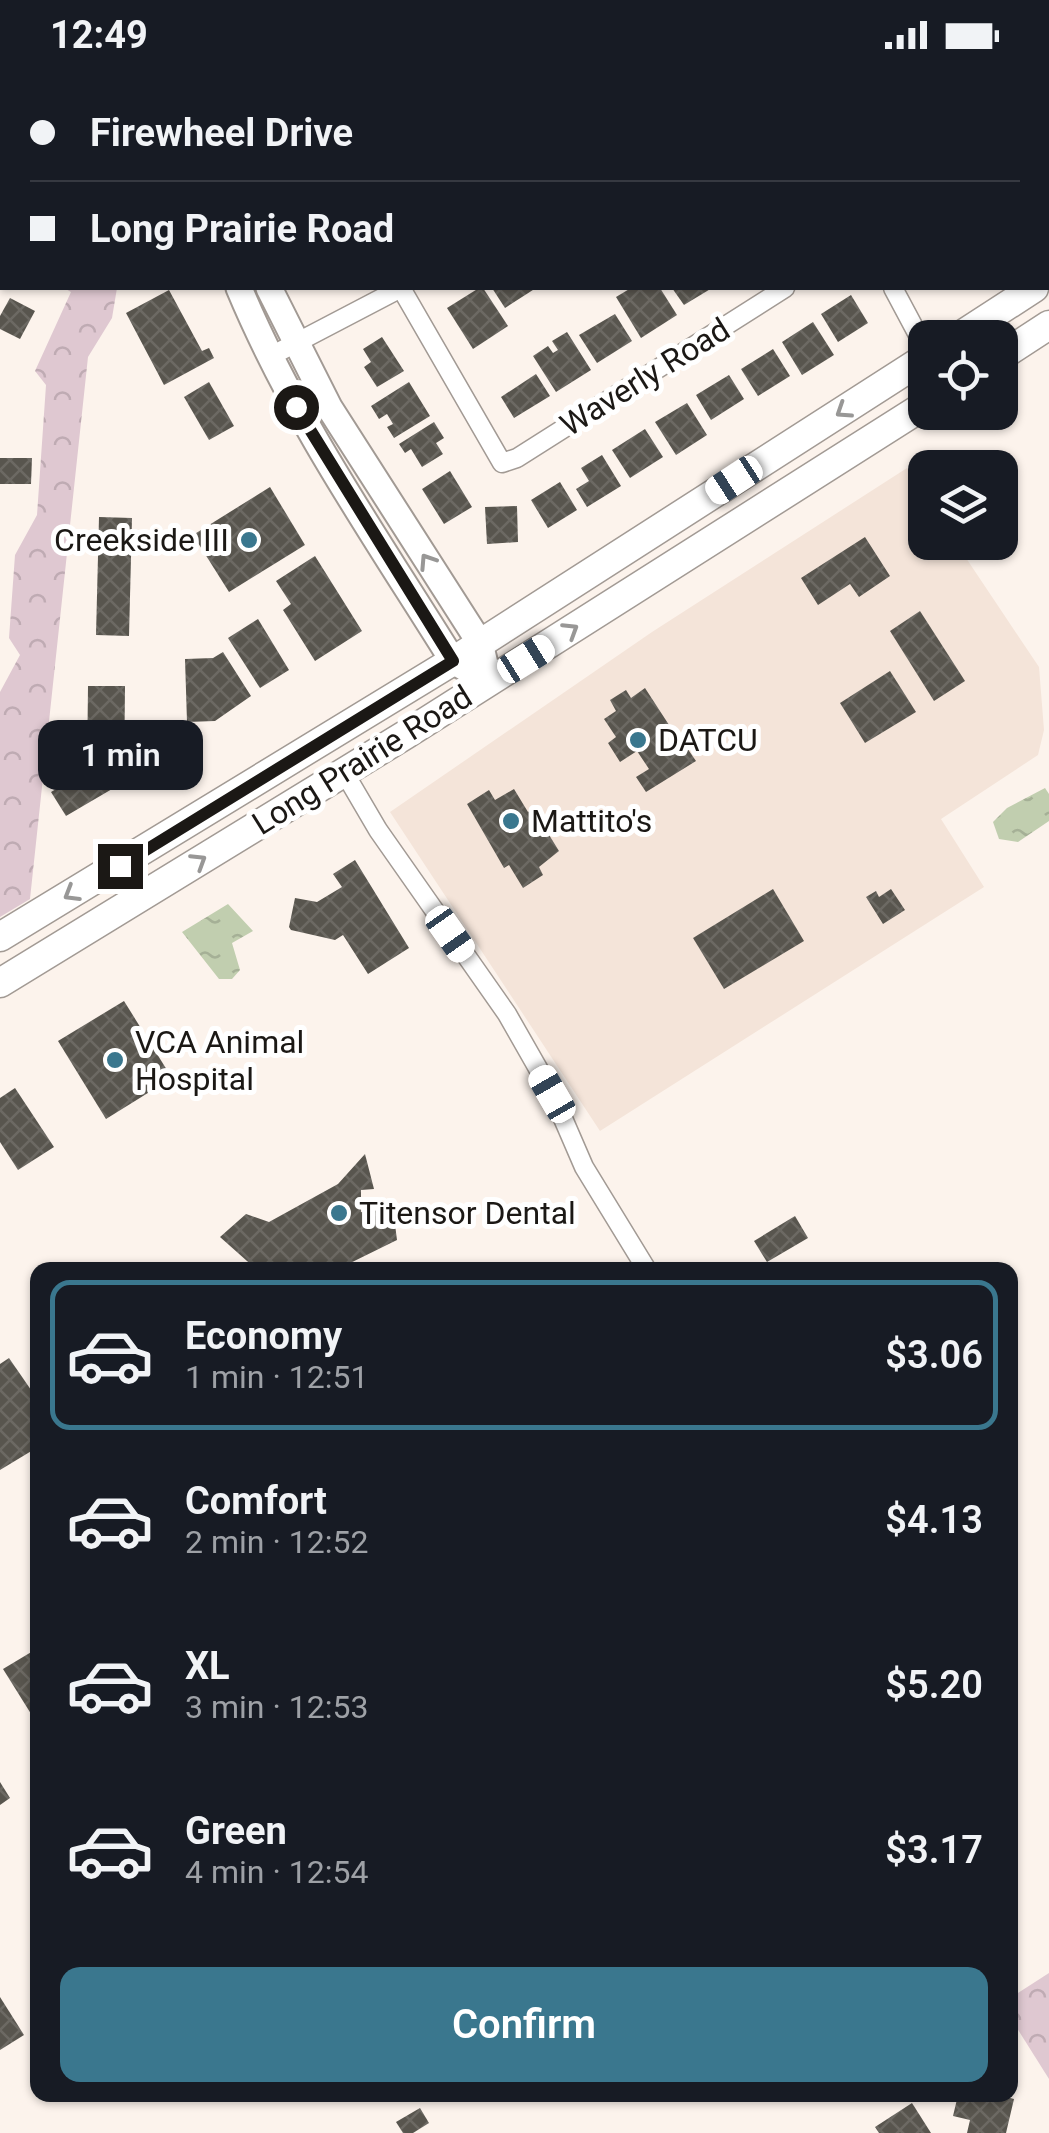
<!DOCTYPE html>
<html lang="en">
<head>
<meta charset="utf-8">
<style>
	:root { --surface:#171b24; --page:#242831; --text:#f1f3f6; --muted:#9ea1a6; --line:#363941; --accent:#3a778e }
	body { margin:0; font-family:Roboto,sans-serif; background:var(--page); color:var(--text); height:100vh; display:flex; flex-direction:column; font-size:38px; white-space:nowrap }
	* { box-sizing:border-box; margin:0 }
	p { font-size:32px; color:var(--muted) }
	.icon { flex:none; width:55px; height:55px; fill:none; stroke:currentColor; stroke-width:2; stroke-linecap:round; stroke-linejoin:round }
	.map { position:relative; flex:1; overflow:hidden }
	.side { position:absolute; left:30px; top:1192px; width:988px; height:840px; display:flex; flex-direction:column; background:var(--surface); border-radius:20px; box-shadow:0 2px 8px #0004 }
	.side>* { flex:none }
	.banner { position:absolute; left:0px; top:0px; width:1050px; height:220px; box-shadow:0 2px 8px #0004; display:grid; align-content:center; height:220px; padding:0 30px; background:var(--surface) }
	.tools { position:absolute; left:908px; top:250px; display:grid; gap:20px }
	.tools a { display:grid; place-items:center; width:110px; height:110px; border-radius:20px; background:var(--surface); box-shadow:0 2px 8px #0004; font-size:50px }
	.end { position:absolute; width:45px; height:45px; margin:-22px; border:12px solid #1b1815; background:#fff; box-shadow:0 0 0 5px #fff }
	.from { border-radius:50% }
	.bubble { position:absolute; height:70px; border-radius:20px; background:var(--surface); box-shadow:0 2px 8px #0004; font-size:32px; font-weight:600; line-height:70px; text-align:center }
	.car { position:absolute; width:30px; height:60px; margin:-30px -15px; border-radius:12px; box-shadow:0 0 8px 2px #0007; background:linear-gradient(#fff 24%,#345 0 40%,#fff 0 76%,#345 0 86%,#fff 0) }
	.banner b { display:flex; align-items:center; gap:35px; height:95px; font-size:38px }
	.banner b+b { border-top:2px solid var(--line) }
	.banner i { width:25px; height:25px; background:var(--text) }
	ul { padding:18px 0 0; list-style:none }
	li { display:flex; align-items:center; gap:30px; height:150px; margin:0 20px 15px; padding:0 10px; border:5px solid transparent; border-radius:20px }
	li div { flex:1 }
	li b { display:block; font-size:38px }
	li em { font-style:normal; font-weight:600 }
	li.selected { border-color:var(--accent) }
	li>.icon { width:90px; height:90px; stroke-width:1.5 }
	.button { display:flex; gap:20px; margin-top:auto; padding:20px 30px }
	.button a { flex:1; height:115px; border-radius:20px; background:var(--accent); color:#fff; font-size:40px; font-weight:600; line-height:115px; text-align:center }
	.status { display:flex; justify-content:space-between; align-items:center; height:70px; padding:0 50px; background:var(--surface); direction:ltr }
	.status svg { height:28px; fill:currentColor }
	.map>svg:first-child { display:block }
	.built { fill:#f4e4d9 }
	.forest { fill:url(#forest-crowns) }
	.water { fill:url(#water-ripples) }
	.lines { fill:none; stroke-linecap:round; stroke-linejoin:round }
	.stream { stroke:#c1ceaf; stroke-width:5 }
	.building { fill:url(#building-cross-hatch) }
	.street-casing { stroke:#a29a94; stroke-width:21 }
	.secondary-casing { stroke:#a29a94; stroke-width:29 }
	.primary-casing { stroke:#a29a94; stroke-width:31 }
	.street { stroke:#fff; stroke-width:18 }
	.secondary { stroke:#fff; stroke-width:25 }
	.primary { stroke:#fff; stroke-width:28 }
	.oneway { stroke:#989796 }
	.route { stroke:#1b1815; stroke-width:12 }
	.poi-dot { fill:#3a778e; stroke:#fff; stroke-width:4 }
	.labels { text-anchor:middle; stroke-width:10; stroke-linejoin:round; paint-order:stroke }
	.street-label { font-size:32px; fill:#1b1815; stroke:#fff }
	.poi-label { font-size:32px; fill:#1b1815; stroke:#fff; text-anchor:start }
</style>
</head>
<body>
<div class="status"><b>12:49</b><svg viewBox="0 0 49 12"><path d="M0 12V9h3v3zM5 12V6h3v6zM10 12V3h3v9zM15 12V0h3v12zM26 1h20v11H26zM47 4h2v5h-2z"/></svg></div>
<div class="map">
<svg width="1049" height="2063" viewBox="0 0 1049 2063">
	<defs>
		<pattern id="forest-crowns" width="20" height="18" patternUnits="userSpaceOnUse" patternTransform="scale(2.5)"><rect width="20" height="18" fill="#dfc8d1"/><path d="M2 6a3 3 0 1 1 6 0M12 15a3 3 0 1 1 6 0" fill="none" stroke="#bfabb3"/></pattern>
		<pattern id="water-ripples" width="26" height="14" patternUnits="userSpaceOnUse" patternTransform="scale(2.5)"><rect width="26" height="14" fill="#c1ceaf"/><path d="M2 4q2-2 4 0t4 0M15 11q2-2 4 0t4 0" fill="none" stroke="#a5b096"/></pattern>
		<pattern id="building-cross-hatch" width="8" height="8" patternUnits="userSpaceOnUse" patternTransform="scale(2.5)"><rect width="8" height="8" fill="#58554e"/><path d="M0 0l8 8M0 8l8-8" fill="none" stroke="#6c6963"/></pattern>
	</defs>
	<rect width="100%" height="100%" fill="#fcf3ec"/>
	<!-- built -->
	<polygon class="built" points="907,398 925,425 925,472 956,473 1039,597 1044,660 1038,685 941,749 984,817 600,1061 390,742 652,562"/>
	<!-- forest -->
	<g class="forest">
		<polygon points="998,0 1049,0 1048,170 1048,2 998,2"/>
		<polygon points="64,218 117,218 112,248 88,287 30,829 0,847 0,622 20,585 9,568 15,485 37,445 46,315 35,301 71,222"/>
		<polygon points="1049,1903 1049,2009 1010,1947 1010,1928"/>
	</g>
	<!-- water -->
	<g class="water">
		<polygon points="1045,718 1049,724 1049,751 1018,772 999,769 993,752 1007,738"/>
		<polygon points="228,834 253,861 232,873 240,900 232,909 219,909 182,862"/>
	</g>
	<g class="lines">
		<!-- stream -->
		<g class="stream">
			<polyline points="1034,2 1035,0"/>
			<polyline points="1048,59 1049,61"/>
		</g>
	</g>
	<!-- building -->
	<g class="building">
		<polygon points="479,218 483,218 508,256 473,279 447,238"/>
		<polygon points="492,218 536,218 505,238"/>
		<polygon points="631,218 660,218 677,245 641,268 616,227"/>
		<polygon points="672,218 712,218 684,235"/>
		<polygon points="169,220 202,281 209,278 214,288 164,315 126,243"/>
		<polygon points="851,225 868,253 838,272 821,244"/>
		<polygon points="10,228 35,241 20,269 0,259 0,246"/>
		<polygon points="615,244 632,271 597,293 579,265"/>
		<polygon points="813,252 834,285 802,305 782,272"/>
		<polygon points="567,262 591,300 556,322 533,286 548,276 553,283 558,280 552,271"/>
		<polygon points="382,267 404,301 377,317 364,297 371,292 363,279"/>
		<polygon points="773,279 790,306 758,326 741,299"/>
		<polygon points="536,304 550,326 514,348 501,327"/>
		<polygon points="729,305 744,329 711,350 696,325"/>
		<polygon points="209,312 234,356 209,370 184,327"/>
		<polygon points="409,312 430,346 394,368 387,357 393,354 387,344 379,349 371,336"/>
		<polygon points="687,333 707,365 676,385 655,352"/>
		<polygon points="434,352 444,368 436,373 443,384 422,397 411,379 405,383 399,374"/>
		<polygon points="645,359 663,387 630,408 612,380"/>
		<polygon points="602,385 621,416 587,437 576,419 589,411 581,398"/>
		<polygon points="0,388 32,388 31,414 0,414"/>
		<polygon points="450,401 472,437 444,454 422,419"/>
		<polygon points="560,412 577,440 548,458 531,430"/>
		<polygon points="270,417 305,475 229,522 193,465"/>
		<polygon points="517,436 518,472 487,474 485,437"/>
		<polygon points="99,447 132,448 129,566 96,565"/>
		<polygon points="865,467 890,506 859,527 850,514 818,535 801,508"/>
		<polygon points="315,486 362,561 315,591 283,540 291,534 276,511"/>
		<polygon points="920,541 965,611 934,631 890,561"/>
		<polygon points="258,549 289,600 260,618 228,568"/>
		<polygon points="223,582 251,626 215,651 187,652 185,589 213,588"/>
		<polygon points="890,601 916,642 865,673 840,633"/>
		<polygon points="88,616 125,616 124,712 66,746 51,722 87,701"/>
		<polygon points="645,618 671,658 661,665 673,683 685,675 696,691 646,722 636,707 649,699 637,681 620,692 608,673 616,667 604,649 616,641 610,630 626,620 631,628"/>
		<polygon points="514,719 528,742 533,739 559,781 539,797 543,805 523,818 509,795 504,798 467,734 489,720 495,730"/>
		<polygon points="355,790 409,878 368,904 343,865 335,870 291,860 289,857 295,828 317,832 342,817 333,804"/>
		<polygon points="773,819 804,871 724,919 693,868"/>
		<polygon points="891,819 905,840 883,854 866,827 876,821 879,827"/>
		<polygon points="124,931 172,1008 106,1049 58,971"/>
		<polygon points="15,1018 54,1077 18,1100 0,1072 0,1028"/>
		<polygon points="365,1084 374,1119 361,1120 361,1142 393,1139 397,1170 336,1200 257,1200 220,1167 246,1144 269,1152 338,1114"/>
		<polygon points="795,1146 808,1168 767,1192 754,1171"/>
		<polygon points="9,1288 38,1330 38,1377 0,1400 0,1294"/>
		<polygon points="38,1578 38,1655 3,1599"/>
		<polygon points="0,1712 10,1728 0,1735"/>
		<polygon points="0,1927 24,1965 0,1980"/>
		<polygon points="958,2025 1000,2025 1014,2029 1006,2063 967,2063 970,2050 953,2046"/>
		<polygon points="912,2033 931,2063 879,2063 875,2057"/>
		<polygon points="420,2038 429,2053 413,2063 403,2063 396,2052"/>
	</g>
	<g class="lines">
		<!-- street casing -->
		<g class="street-casing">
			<g id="street">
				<polyline points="350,2 353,0"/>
				<polyline points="640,2 641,0"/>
				<polyline points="895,2 896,0"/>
				<polyline points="401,218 502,393 517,388 785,218"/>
				<polyline points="893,218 925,278"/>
				<polyline points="269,287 401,218"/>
				<polyline points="344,702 378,760 507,944 552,1023 584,1097 647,1200"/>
			</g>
		</g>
		<!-- secondary casing -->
		<g class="secondary-casing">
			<g id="secondary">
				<polyline points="164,0 164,2"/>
				<polyline points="194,0 195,2"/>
				<path d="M239 218C294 350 377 469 453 591L489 612"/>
				<polyline points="269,218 329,337 480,573 485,594"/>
			</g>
		</g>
		<!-- primary casing -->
		<g class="primary-casing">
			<g id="primary">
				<polyline points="957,268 1034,218"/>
				<polyline points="1000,287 1049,255"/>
				<polyline points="0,867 453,591 925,288"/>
				<polyline points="0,913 405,665 925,335"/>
			</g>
		</g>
		<!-- street -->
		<use href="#street" class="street"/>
		<!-- secondary -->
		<use href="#secondary" class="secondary"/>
		<!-- primary -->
		<use href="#primary" class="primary"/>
	</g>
	<!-- one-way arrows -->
	<defs><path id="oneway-chevron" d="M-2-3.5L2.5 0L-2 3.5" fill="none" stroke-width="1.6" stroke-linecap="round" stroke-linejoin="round" transform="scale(2.5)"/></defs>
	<g class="oneway">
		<use href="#oneway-chevron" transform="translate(843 341) rotate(147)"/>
		<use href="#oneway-chevron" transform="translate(427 491) rotate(-123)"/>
		<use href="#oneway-chevron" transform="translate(571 560) rotate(-32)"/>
		<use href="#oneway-chevron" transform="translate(199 791) rotate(-32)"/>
		<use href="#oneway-chevron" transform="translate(71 824) rotate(149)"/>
	</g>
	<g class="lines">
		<!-- route -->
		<polyline class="route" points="120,796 453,591 296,337"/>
	</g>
	<!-- markers -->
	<g class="poi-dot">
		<circle cx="249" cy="470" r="10"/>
		<circle cx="638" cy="670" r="10"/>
		<circle cx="511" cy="751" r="10"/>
		<circle cx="115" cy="990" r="10"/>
		<circle cx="339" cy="1143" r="10"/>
	</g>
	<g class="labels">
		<!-- street labels -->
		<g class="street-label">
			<text transform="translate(645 307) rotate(-32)" y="11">Waverly Road</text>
			<text transform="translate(362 690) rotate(-32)" y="11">Long Prairie Road</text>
		</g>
		<!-- poi labels -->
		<g class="poi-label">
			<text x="229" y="481" text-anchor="end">Creekside III</text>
			<text x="658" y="681">DATCU</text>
			<text x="531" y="762">Mattito's</text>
			<text x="135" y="983">VCA Animal<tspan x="135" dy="37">Hospital</tspan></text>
			<text x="359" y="1154">Titensor Dental</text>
		</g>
	</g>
</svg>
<div class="tools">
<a><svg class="icon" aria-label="locate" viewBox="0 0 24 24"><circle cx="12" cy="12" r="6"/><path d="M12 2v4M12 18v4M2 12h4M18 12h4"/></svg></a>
<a><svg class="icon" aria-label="layers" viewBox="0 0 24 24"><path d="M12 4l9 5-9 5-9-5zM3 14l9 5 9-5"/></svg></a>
</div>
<i class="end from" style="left:296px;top:337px"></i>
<i class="end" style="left:120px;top:796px"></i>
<div class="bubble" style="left:38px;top:650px;width:165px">1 min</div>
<i class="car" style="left:734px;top:410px;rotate:237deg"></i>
<i class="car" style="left:526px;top:589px;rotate:58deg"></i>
<i class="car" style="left:450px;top:864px;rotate:145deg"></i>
<i class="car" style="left:552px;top:1024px;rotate:330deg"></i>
<div class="banner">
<b><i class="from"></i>Firewheel Drive</b>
<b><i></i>Long Prairie Road</b>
</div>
<section class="side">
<ul>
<li class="selected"><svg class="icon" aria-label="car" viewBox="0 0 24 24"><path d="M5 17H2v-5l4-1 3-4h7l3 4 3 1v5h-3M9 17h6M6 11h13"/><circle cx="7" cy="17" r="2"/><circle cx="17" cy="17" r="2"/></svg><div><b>Economy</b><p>1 min · 12:51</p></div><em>$3.06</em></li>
<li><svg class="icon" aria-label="car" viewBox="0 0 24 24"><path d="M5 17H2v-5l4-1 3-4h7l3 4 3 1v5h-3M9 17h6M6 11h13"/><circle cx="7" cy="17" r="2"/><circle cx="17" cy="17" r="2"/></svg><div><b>Comfort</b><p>2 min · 12:52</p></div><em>$4.13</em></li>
<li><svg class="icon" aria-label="car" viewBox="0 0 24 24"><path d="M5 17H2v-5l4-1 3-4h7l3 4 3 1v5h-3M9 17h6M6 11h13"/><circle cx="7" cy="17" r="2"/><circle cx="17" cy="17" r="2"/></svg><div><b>XL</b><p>3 min · 12:53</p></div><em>$5.20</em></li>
<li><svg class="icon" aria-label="car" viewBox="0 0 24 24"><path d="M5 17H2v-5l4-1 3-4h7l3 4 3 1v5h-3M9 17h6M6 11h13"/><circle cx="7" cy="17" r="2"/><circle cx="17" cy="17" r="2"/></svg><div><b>Green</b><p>4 min · 12:54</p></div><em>$3.17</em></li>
</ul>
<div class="button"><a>Confirm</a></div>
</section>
</div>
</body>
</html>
